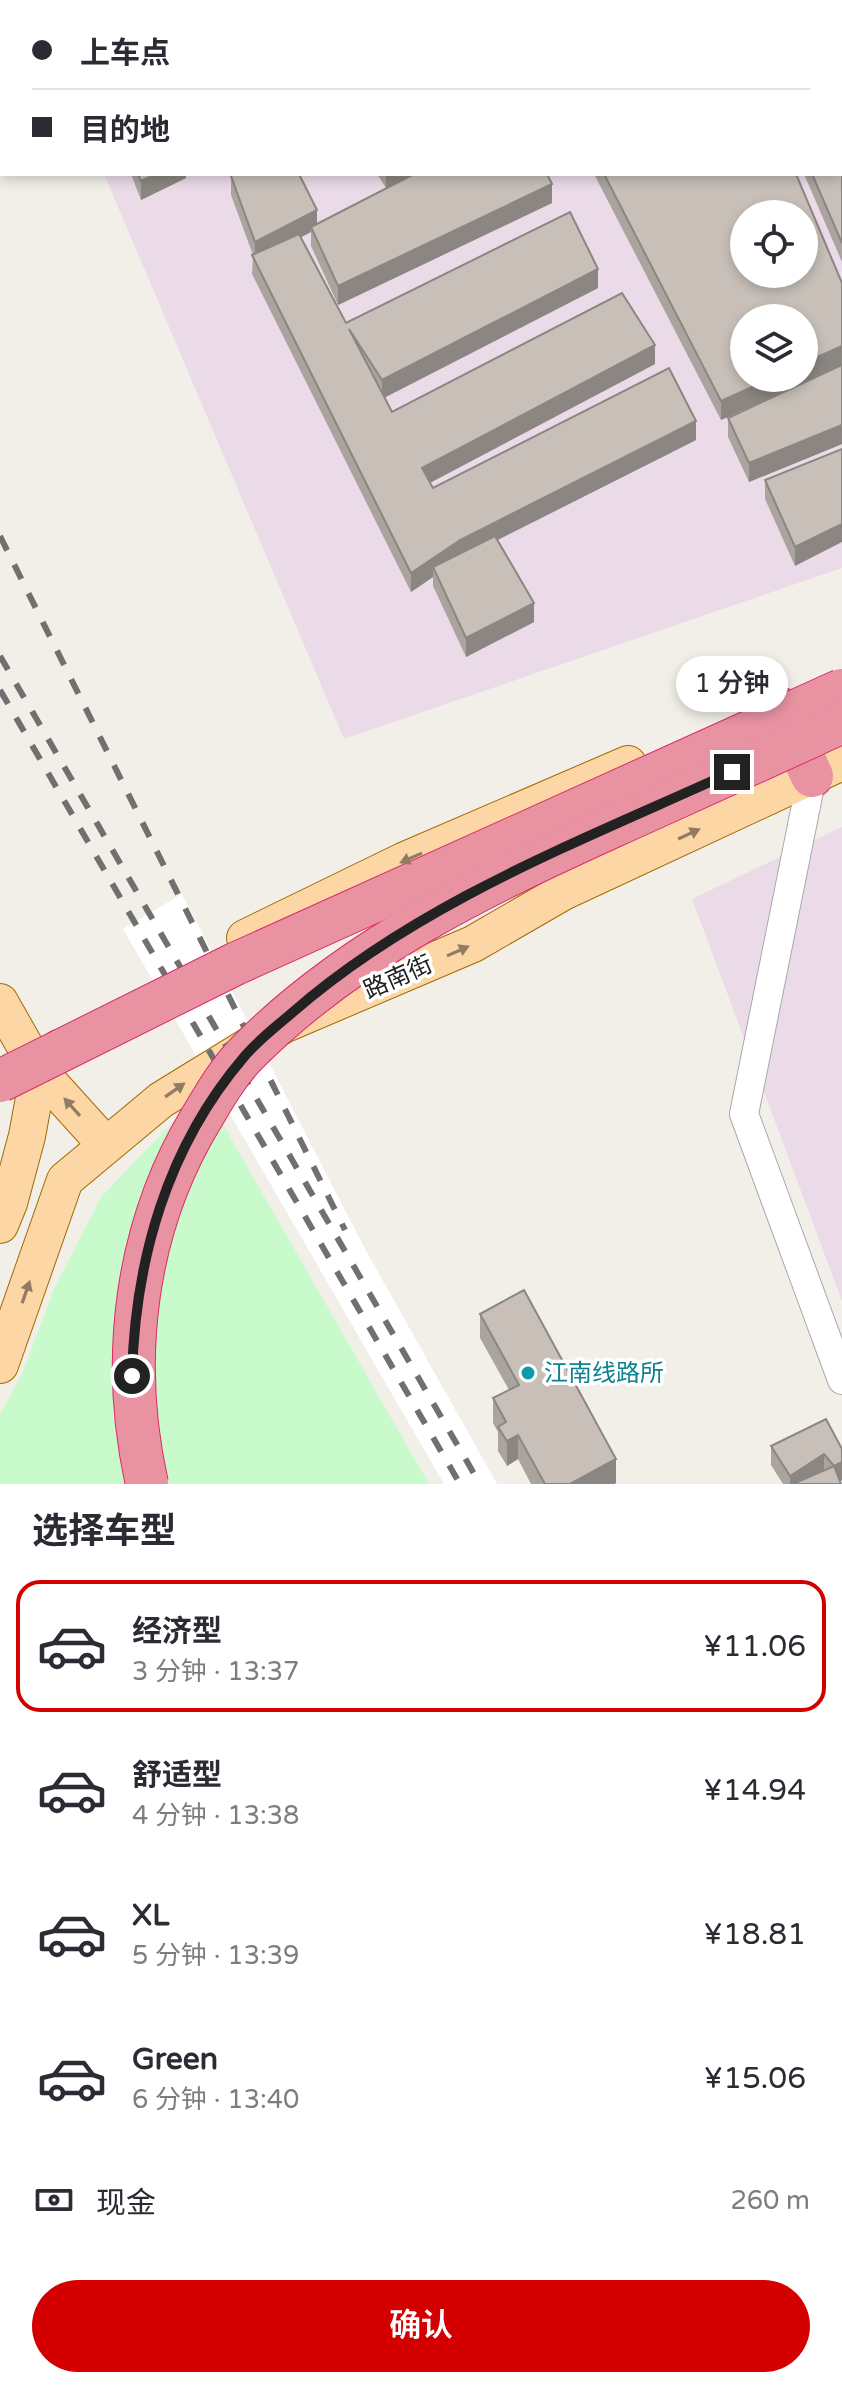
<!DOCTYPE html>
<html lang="zh">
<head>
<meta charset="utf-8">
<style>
	:root { --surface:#fff; --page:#f7f7f7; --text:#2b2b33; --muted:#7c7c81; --line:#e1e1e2; --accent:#d40000 }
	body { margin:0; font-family:"Varela Round","Noto Sans SC",sans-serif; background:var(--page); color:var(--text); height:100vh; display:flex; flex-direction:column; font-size:30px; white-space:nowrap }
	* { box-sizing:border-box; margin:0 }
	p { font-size:26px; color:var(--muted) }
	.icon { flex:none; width:44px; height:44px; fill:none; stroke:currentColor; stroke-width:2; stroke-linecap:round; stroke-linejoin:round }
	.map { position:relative; height:1484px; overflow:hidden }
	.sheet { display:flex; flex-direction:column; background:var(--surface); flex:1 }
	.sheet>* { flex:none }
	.banner { position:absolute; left:0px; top:0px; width:842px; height:176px; box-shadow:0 4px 12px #0003; display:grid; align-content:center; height:176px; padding:0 32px; background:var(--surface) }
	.fabs { position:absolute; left:730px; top:200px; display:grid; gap:16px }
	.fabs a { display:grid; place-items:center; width:88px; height:88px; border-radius:50%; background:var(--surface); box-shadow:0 4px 12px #0003; font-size:40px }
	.end { position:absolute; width:36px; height:36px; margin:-18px; border:10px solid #222; background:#fff; box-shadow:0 0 0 4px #fff }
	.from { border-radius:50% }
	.bubble { position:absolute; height:56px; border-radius:28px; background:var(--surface); box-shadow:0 4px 12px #0003; font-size:26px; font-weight:600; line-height:56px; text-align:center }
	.banner b { display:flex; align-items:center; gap:28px; height:76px; font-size:30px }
	.banner b+b { border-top:2px solid var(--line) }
	.banner i { width:20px; height:20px; background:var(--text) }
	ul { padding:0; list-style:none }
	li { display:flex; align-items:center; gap:24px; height:132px; margin:0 16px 12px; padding:0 16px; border:4px solid transparent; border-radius:24px }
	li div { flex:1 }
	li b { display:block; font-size:30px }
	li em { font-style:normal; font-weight:600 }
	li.selected { border-color:var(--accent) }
	li>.icon { width:72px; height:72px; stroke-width:1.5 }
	h2 { padding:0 32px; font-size:36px; line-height:96px }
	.pay { display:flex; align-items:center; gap:20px; height:88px; padding:0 32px; font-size:30px }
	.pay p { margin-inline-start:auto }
	.primary-button { display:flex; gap:16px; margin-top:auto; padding:16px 32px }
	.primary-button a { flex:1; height:92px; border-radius:48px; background:var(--accent); color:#fff; font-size:32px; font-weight:600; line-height:92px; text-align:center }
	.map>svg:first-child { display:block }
	.industrial { fill:#ebdbe8; fill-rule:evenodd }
	.park { fill:#c8facc }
	.pier { fill:#fff }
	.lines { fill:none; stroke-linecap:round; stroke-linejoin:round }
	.minor-casing { stroke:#a9a9a9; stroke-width:30 }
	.major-casing { stroke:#a06b00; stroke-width:38 }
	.highway-casing { stroke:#dc2a67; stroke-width:44 }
	.minor { stroke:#fff; stroke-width:28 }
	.major { stroke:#fcd6a4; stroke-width:36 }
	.highway { stroke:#e892a2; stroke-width:42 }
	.rail { stroke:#707070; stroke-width:6; stroke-dasharray:16 16; stroke-linecap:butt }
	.highway-bridge-casing { stroke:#dc2a67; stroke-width:44; stroke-linecap:butt }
	.highway-bridge { stroke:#e892a2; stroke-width:42 }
	.wall { fill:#aba49e; fill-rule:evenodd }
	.shaded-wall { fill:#8b8681 }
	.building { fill:#c7bfb8; stroke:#8b8681; stroke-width:2; fill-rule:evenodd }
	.oneway { fill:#8f7c63 }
	.route { stroke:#222; stroke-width:10 }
	.culture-dot { fill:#0f9aa8; stroke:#fff; stroke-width:3 }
	.labels { text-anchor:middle; stroke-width:7; stroke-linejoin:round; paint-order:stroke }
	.street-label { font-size:24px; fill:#222; stroke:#fff }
	.culture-label { font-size:24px; fill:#0d838f; stroke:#fff; text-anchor:start }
</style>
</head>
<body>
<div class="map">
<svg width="842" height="1484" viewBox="0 0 842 1484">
	<rect width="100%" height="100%" fill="#f2efe9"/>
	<!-- industrial -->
	<g class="industrial">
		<path d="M31 0H842V568L344 739 104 174H840V2ZM744 214H804V274H744ZM744 318H804V378H744Z"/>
		<polygon points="842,827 842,1301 692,899"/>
	</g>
	<!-- park -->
	<polygon class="park" points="221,1121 429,1484 0,1484 0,1414 22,1374 54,1289 101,1197 168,1127"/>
	<!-- pier -->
	<polygon class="pier" points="182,894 365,1249 497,1484 444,1484 123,929"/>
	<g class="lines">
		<!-- minor casing -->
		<g class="minor-casing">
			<polyline id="minor" points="812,776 744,1114 842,1380"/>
		</g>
		<!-- major casing -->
		<g class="major-casing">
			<g id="major">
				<polyline points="245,938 403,861 628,764"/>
				<polyline points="0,1002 39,1071 105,1144"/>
				<polyline points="0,1225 9,1203 27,1136 39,1071 59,1048"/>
				<polyline points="0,1365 65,1180 161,1100 283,1025 473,944 563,892 842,762"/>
			</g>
		</g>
		<!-- highway casing -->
		<g class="highway-casing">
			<polyline id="highway" points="781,709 812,776"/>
		</g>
		<!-- minor -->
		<use href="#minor" class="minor"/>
		<!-- major -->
		<use href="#major" class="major"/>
		<!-- highway -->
		<use href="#highway" class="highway"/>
		<!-- rail -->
		<g class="rail">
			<polyline points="0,536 345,1230"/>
			<polyline points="0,656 480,1484"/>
			<polyline points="0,690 460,1484"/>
		</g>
		<!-- highway-bridge casing -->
		<g class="highway-bridge-casing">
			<g id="highway-bridge">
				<polyline points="0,1081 235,964 842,690"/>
				<path d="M147 1484C119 1359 135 1227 202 1117 215 1095 229 1071 247 1053 351 948 484 885 616 825 691 791 767 757 842 722"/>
			</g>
		</g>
		<!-- highway-bridge -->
		<use href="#highway-bridge" class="highway-bridge"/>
	</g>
	<!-- wall -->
	<g class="wall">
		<polygon points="842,0 842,262 804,174 840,174"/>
		<polygon points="131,174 186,174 186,178 141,200"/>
		<polygon points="377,174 412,174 552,203 338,305 311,246 311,232 301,237 346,323 598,288 385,397 392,412 655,364 430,483 433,488 696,440 497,540 534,622 466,657 433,586 433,577 411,592 252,274 253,255 231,195 231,176 317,224 386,188"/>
		<path d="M594 174H796L842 283V444L749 482 728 437V418L840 366 721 420ZM744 214H804V274H744ZM744 318H804V378H744Z"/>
		<polygon points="842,449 795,566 765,499 765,480"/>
		<polygon points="480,1314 616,1483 614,1484 531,1484 518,1459 507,1466 498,1451 498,1432 493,1423 493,1398 509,1390 480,1338"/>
		<polygon points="826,1419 842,1480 840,1481 841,1484 783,1484 771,1465 771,1446"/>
	</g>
	<!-- shaded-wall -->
	<g class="shaded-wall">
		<polygon points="156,174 186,174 186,178 141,200 141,181"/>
		<polygon points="386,174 412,174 386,189"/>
		<polygon points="552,184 552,203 338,305 338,286"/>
		<polygon points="317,210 317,229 311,227 311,232 255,261 255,242"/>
		<polygon points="598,269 598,288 382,399 382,380"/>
		<polygon points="655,345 655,364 422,487 422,468"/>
		<polygon points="842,346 842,365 721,420 721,401 772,378 804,378 804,363"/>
		<polygon points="696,421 696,440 460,559 433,567 433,577 411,592 411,573 460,540"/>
		<polygon points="842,425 842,444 749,482 749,463"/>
		<polygon points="842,524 842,542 795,566 795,547"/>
		<polygon points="534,603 534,622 466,657 466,638"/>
		<polygon points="518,1435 518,1459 507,1466 507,1441"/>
		<polygon points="824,1454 824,1473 807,1484 790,1484 790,1476"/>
		<polygon points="616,1459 616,1483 614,1484 570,1484"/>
		<polygon points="842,1462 842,1480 835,1484 834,1466"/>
	</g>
	<!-- building -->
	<g class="building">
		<polygon points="69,0 125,0 125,2 70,2"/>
		<polygon points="158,0 375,0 376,2 159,2"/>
		<polygon points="748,0 842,0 842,243 812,174 840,174 840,2 744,2"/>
		<polygon points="138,174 156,174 141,181"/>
		<polygon points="234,174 299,174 317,210 255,242 231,176"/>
		<polygon points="414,174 547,174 552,184 338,286 311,227"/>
		<path d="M604 174H796L842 283V346L804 363V318H744V378H772L721 401ZM744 214H804V274H744Z"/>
		<polygon points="570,212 598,269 382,380 349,329 392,412 622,293 655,345 422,468 433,488 669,368 696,421 460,540 411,573 252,255 299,234 346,323"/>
		<polygon points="842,365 842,425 749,463 728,418"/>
		<polygon points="842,449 842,524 795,547 765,480"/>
		<polygon points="495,536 534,603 466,638 433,567"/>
		<polygon points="524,1290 616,1459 570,1484 545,1484 518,1435 507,1441 498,1427 506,1422 493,1398 519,1385 480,1314"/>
		<polygon points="826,1419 842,1449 842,1462 834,1466 824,1454 790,1476 771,1446"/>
		<polygon points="834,1466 841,1484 793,1484"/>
	</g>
	<!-- one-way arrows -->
	<defs><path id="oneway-solid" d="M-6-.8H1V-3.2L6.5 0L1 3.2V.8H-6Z" transform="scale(2)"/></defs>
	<g class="oneway">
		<use href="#oneway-solid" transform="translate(689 834) rotate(-25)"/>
		<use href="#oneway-solid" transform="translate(411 858) rotate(156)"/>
		<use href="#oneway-solid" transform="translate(458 951) rotate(-24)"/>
		<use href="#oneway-solid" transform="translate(175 1090) rotate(-35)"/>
		<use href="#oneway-solid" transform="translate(72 1107) rotate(-132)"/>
		<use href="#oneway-solid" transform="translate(26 1292) rotate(-71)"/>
	</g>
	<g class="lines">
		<!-- route -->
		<path class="route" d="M132 1376C135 1260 167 1147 244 1057 258 1040 277 1026 293 1012 419 902 581 841 732 772"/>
	</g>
	<!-- markers -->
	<circle class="culture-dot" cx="528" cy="1373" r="8"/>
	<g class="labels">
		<!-- street labels -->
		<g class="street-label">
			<text transform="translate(398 977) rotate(-24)" y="8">路南街</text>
		</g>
		<!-- culture labels -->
		<g class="culture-label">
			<text x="544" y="1381">江南线路所</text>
		</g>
	</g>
</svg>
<div class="fabs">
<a><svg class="icon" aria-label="locate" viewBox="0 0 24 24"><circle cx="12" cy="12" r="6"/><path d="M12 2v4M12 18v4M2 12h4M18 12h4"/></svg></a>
<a><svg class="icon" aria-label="layers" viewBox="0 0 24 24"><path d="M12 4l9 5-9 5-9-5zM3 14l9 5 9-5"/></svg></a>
</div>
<i class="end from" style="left:132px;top:1376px"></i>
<i class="end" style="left:732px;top:772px"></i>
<div class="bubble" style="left:676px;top:656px;width:112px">1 分钟</div>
<div class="banner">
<b><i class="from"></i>上车点</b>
<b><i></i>目的地</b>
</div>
</div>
<section class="sheet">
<h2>选择车型</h2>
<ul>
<li class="selected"><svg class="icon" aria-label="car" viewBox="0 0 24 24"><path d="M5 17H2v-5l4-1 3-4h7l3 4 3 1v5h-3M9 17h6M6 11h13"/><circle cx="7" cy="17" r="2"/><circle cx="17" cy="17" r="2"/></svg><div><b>经济型</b><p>3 分钟 · 13:37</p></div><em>¥11.06</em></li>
<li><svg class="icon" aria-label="car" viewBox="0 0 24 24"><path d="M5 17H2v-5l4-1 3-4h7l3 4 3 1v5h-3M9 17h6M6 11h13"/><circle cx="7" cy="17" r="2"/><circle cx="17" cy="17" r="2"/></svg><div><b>舒适型</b><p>4 分钟 · 13:38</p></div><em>¥14.94</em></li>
<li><svg class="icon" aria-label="car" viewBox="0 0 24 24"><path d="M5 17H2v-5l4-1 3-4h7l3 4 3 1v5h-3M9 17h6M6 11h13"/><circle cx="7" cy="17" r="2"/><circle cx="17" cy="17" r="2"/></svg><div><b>XL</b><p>5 分钟 · 13:39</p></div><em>¥18.81</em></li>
<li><svg class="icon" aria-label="car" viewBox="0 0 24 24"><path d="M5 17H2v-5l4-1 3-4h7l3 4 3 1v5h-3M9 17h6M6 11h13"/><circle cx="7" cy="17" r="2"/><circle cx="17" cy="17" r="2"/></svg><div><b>Green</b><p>6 分钟 · 13:40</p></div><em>¥15.06</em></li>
</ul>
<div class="pay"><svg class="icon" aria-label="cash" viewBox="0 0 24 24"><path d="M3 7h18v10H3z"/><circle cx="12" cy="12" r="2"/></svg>现金<p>260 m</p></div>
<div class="primary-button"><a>确认</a></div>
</section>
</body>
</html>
